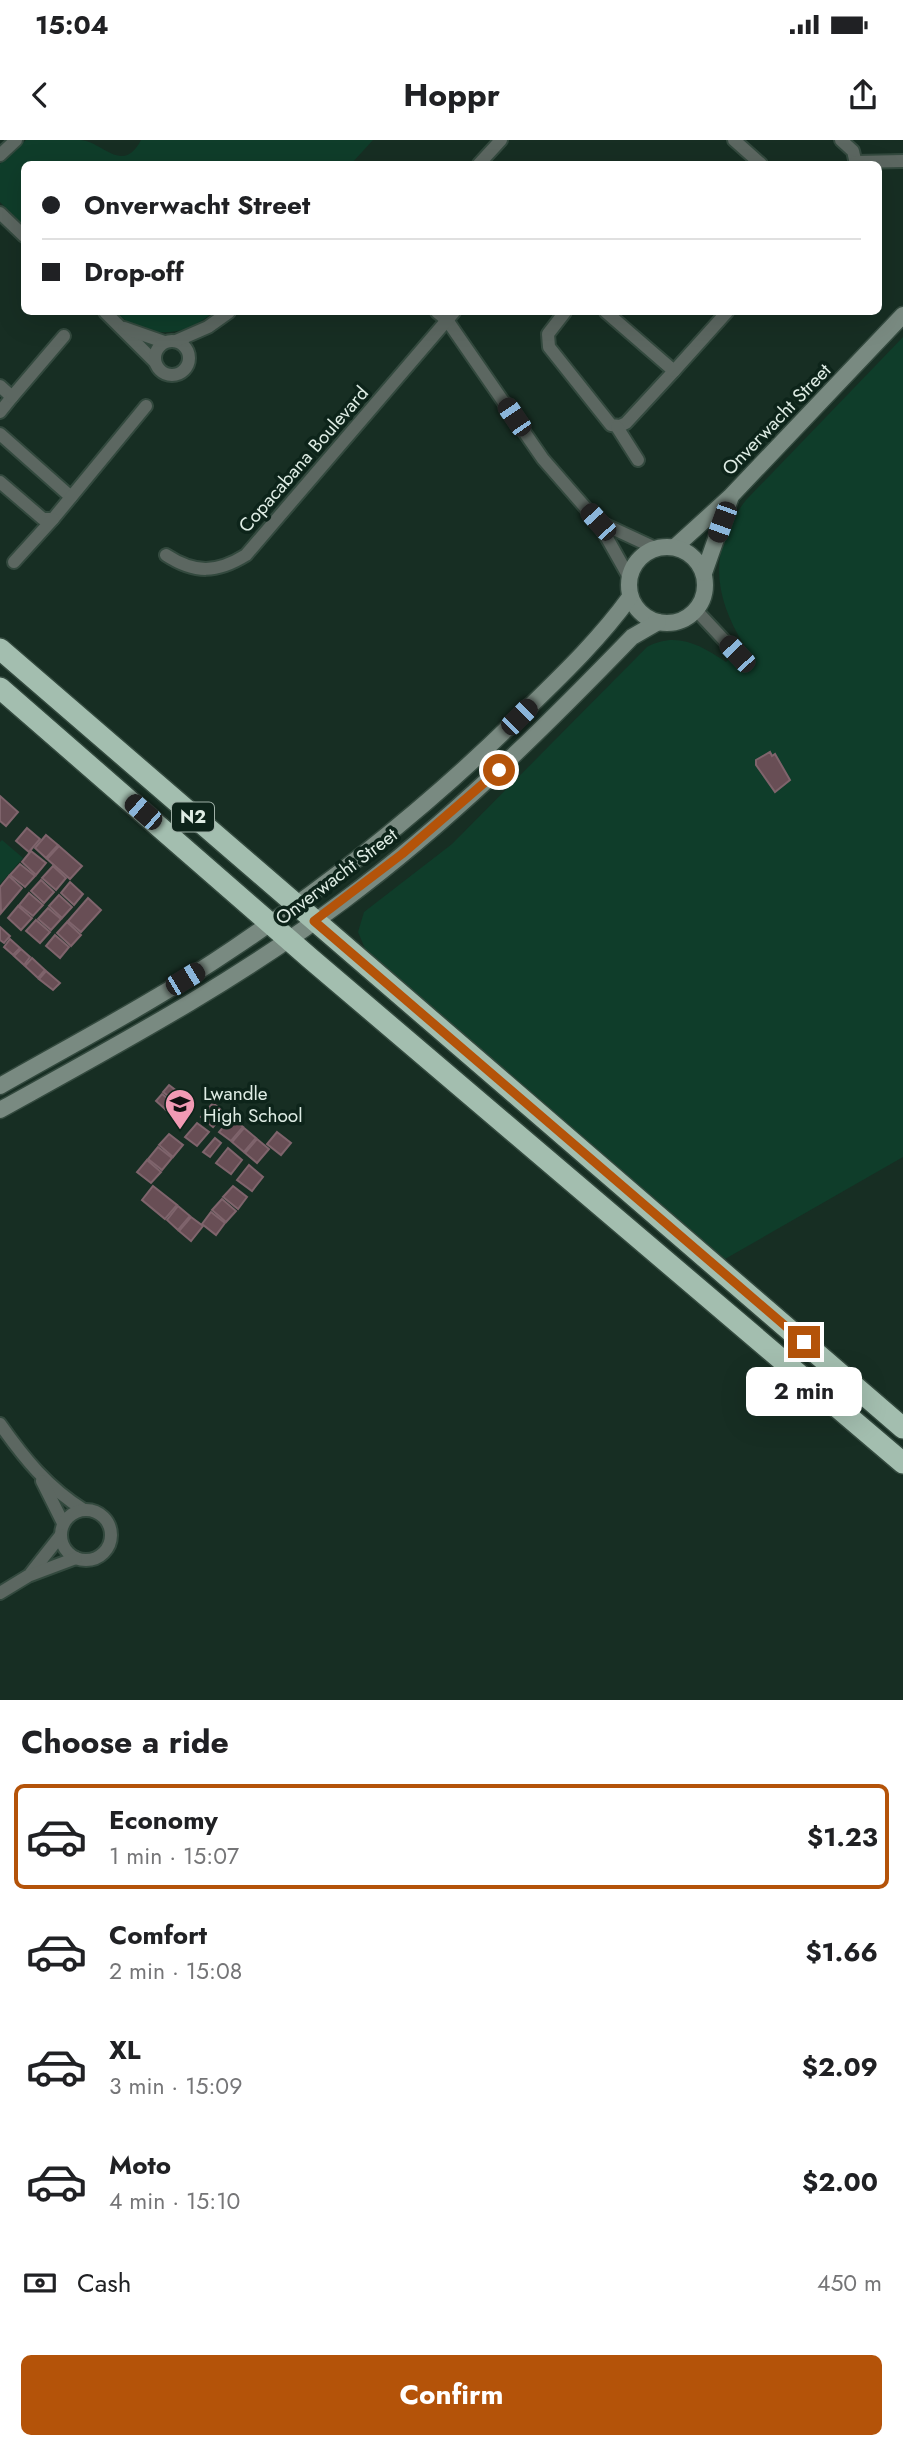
<!DOCTYPE html>
<html lang="en">
<head>
<meta charset="utf-8">
<style>
	:root { --surface:#fff; --page:#f6f6f6; --text:#202124; --muted:#757577; --line:#e0e0e0; --accent:#b45309 }
	body { margin:0; font-family:Jost,sans-serif; background:var(--page); color:var(--text); height:100vh; display:flex; flex-direction:column; font-size:26px; white-space:nowrap }
	* { box-sizing:border-box; margin:0 }
	p { font-size:23px; color:var(--muted) }
	.icon { flex:none; width:38px; height:38px; fill:none; stroke:currentColor; stroke-width:2; stroke-linecap:round; stroke-linejoin:round }
	.map { position:relative; height:1560px; overflow:hidden }
	.drawer { display:flex; flex-direction:column; background:var(--surface); flex:1 }
	.drawer>* { flex:none }
	.hud { position:absolute; left:21px; top:21px; width:861px; height:154px; border-radius:10px; box-shadow:0 7px 28px #0002; display:grid; align-content:center; height:154px; padding:0 21px; background:var(--surface) }
	.end { position:absolute; width:32px; height:32px; margin:-16px; border:9px solid #b45309; background:#fff; box-shadow:0 0 0 4px #fff }
	.from { border-radius:50% }
	.bubble { position:absolute; height:49px; border-radius:10px; background:var(--surface); box-shadow:0 7px 28px #0002; font-size:23px; font-weight:700; line-height:49px; text-align:center }
	.car { position:absolute; width:21px; height:42px; margin:-21px -10px; border-radius:9px; box-shadow:0 0 5px 2px #0007; background:linear-gradient(#222 24%,#8ab4d8 0 40%,#222 0 76%,#8ab4d8 0 86%,#222 0) }
	.hud b { display:flex; align-items:center; gap:24px; height:66px; font-size:26px }
	.hud b+b { border-top:2px solid var(--line) }
	.hud i { width:18px; height:18px; background:var(--text) }
	ul { padding:0; list-style:none }
	li { display:flex; align-items:center; gap:21px; height:105px; margin:0 14px 10px; padding:0 7px; border:4px solid transparent; border-radius:10px }
	li div { flex:1 }
	li b { display:block; font-size:26px }
	li em { font-style:normal; font-weight:700 }
	li.on { border-color:var(--accent) }
	li>.icon { width:63px; height:63px; stroke-width:1.5 }
	h2 { padding:0 21px; font-size:32px; line-height:84px }
	.pay { display:flex; align-items:center; gap:18px; height:77px; padding:0 21px; font-size:26px }
	.pay p { margin-inline-start:auto }
	.primary-button { display:flex; gap:14px; margin-top:auto; padding:14px 21px }
	.primary-button a { flex:1; height:80px; border-radius:10px; background:var(--accent); color:#fff; font-size:28px; font-weight:700; line-height:80px; text-align:center }
	.status { display:flex; justify-content:space-between; align-items:center; height:49px; padding:0 35px; background:var(--surface); direction:ltr }
	.status svg { height:19px; fill:currentColor }
	header { display:flex; justify-content:space-between; align-items:center; height:91px; padding:0 21px; background:var(--surface); font-size:32px; font-weight:700 }
	.map>svg:first-child { display:block }
	.green { fill:#0f3d2a }
	.building { fill:#684e55; stroke:#7f646c; stroke-width:2 }
	.lines { fill:none; stroke-linecap:round; stroke-linejoin:round }
	.street-casing { stroke:#33493e; stroke-width:16 }
	.secondary-casing { stroke:#33493e; stroke-width:19 }
	.highway-casing { stroke:#33493e; stroke-width:24 }
	.street { stroke:#5c6761; stroke-width:12 }
	.secondary { stroke:#798a81; stroke-width:16 }
	.highway { stroke:#a3beaf; stroke-width:21 }
	.route { stroke:#b45309; stroke-width:9 }
	.labels { text-anchor:middle; stroke-width:7; stroke-linejoin:round; paint-order:stroke }
	.shield { fill:#0d241a; stroke:#9fb0a7; stroke-width:2 }
	.shield-label { font-size:18px; font-weight:bold; fill:#deece4 }
	.street-label { font-size:19px; fill:#deece4; stroke:#0d241a }
	.poi-label { font-size:19px; fill:#deece4; stroke:#0d241a; text-anchor:start }
</style>
</head>
<body>
<div class="status"><b>15:04</b><svg viewBox="0 0 49 12"><path d="M0 12V9h3v3zM5 12V6h3v6zM10 12V3h3v9zM15 12V0h3v12zM26 1h20v11H26zM47 4h2v5h-2z"/></svg></div>
<header><svg class="icon" aria-label="back" viewBox="0 0 24 24"><path d="M15 5l-7 7 7 7"/></svg>Hoppr<svg class="icon" aria-label="share" viewBox="0 0 24 24"><path d="M12 15V3M7 8l5-5 5 5M5 13v7h14v-7"/></svg></header>
<div class="map">
<svg width="903" height="1560" viewBox="0 0 903 1560">
	<rect width="100%" height="100%" fill="#172e23"/>
	<!-- green -->
	<g class="green">
		<path d="M26 0C44 0 63 0 81 0 103 2 123 35 141 0H373L351 24H24V86L0 62V24Z"/>
		<path d="M115 172H213C184 199 144 199 115 172Z"/>
		<path d="M903 197V1017L725 1119 366 811 358 792 364 772 452 704 647 507C676 491 701 505 726 522L744 505C713 455 708 409 746 360Z"/>
		<polygon points="2,700 23,718 0,744 0,702"/>
	</g>
	<!-- building -->
	<g class="building">
		<polygon points="770,612 772,616 775,614 790,640 775,652 756,625 756,620"/>
		<polygon points="0,656 18,672 6,686 0,681"/>
		<polygon points="27,688 40,699 29,712 16,701"/>
		<polygon points="46,695 58,705 46,718 35,708"/>
		<polygon points="59,706 82,726 70,739 47,719"/>
		<polygon points="31,711 46,723 36,735 22,722"/>
		<polygon points="20,724 35,736 25,747 10,735"/>
		<polygon points="53,726 66,738 56,750 42,738"/>
		<polygon points="9,736 22,748 1,773 0,747"/>
		<polygon points="41,740 54,752 44,763 31,751"/>
		<polygon points="70,742 83,754 74,765 61,753"/>
		<polygon points="29,753 43,765 33,776 19,765"/>
		<polygon points="59,755 72,767 62,778 49,766"/>
		<polygon points="88,758 101,770 81,792 68,781"/>
		<polygon points="18,766 32,778 21,790 8,778"/>
		<polygon points="48,768 61,779 51,790 38,779"/>
		<polygon points="36,780 50,792 40,803 26,791"/>
		<polygon points="67,782 81,795 71,806 57,793"/>
		<polygon points="0,787 10,796 4,803 0,800"/>
		<polygon points="55,795 69,807 60,818 46,806"/>
		<polygon points="10,799 20,808 13,815 4,807"/>
		<polygon points="21,809 30,817 24,825 14,816"/>
		<polygon points="32,818 45,830 38,838 25,826"/>
		<polygon points="46,831 60,843 53,850 39,839"/>
		<polygon points="169,945 178,952 172,959 163,952"/>
		<polygon points="162,954 171,961 165,969 156,961"/>
		<polygon points="172,962 186,974 179,981 166,970"/>
		<polygon points="213,963 225,973 213,987 201,977"/>
		<polygon points="231,978 243,987 231,1001 219,992"/>
		<polygon points="197,983 209,992 197,1006 185,997"/>
		<polygon points="244,988 256,998 244,1012 232,1002"/>
		<polygon points="277,992 291,1003 281,1015 267,1004"/>
		<polygon points="169,994 183,1005 173,1017 159,1005"/>
		<polygon points="215,998 221,1003 210,1017 203,1012"/>
		<polygon points="257,999 269,1009 257,1023 245,1013"/>
		<polygon points="158,1007 172,1018 162,1030 148,1019"/>
		<polygon points="228,1008 242,1020 231,1034 216,1023"/>
		<polygon points="147,1020 161,1032 151,1043 137,1032"/>
		<polygon points="249,1025 263,1037 252,1051 237,1040"/>
		<polygon points="153,1046 177,1065 165,1079 142,1060"/>
		<polygon points="233,1046 247,1057 238,1069 223,1057"/>
		<polygon points="222,1059 236,1071 226,1082 212,1070"/>
		<polygon points="178,1066 190,1076 178,1090 167,1080"/>
		<polygon points="211,1072 225,1083 216,1095 202,1084"/>
		<polygon points="191,1077 203,1086 191,1101 179,1091"/>
	</g>
	<g class="lines">
		<!-- street casing -->
		<g class="street-casing">
			<g id="street">
				<polyline points="734,0 761,24"/>
				<polyline points="841,0 853,11 856,24"/>
				<polyline points="0,15 16,0"/>
				<polyline points="856,22 903,21"/>
				<polyline points="479,24 501,0"/>
				<polyline points="0,73 24,96"/>
				<polyline points="105,172 155,222"/>
				<polyline points="437,172 447,180 543,319 598,382 629,437"/>
				<polyline points="565,172 548,194 549,207 611,285 620,286 626,283 674,231"/>
				<polyline points="606,172 674,231 727,172"/>
				<polyline points="124,188 164,202"/>
				<circle cx="172" cy="218" r="17"/>
				<polyline points="176,201 208,187 229,172"/>
				<polyline points="0,246 12,257 0,272"/>
				<polyline points="12,257 64,196"/>
				<polyline points="617,287 638,320"/>
				<polyline points="0,294 71,357"/>
				<polyline points="0,342 43,379 53,379 146,266"/>
				<polyline points="599,382 655,408"/>
				<path d="M166 415C195 434 217 433 246 415L454 172"/>
				<polyline points="14,422 53,379"/>
				<polyline points="696,470 737,514"/>
				<path d="M0 1284C24 1318 48 1348 84 1370"/>
				<polyline points="42,1341 63,1383"/>
				<circle cx="86" cy="1395" r="25"/>
				<polyline points="31,1433 61,1395"/>
				<polyline points="0,1453 28,1436 76,1418"/>
			</g>
		</g>
		<!-- secondary casing -->
		<g class="secondary-casing">
			<g id="secondary">
				<polyline points="675,407 730,357 903,175"/>
				<circle cx="667" cy="445" r="38"/>
				<polyline points="704,433 730,359"/>
				<path d="M0 946C79 901 159 859 234 808 337 739 434 661 522 574 560 537 599 500 630 457"/>
				<path d="M0 970C119 904 233 843 343 761 448 683 541 591 632 497L658 482"/>
			</g>
		</g>
		<!-- highway casing -->
		<g class="highway-casing">
			<g id="highway">
				<polyline points="0,509 903,1288"/>
				<polyline points="0,548 311,819 903,1323"/>
			</g>
		</g>
		<!-- street -->
		<use href="#street" class="street"/>
		<!-- secondary -->
		<use href="#secondary" class="secondary"/>
		<!-- highway -->
		<use href="#highway" class="highway"/>
	</g>
	<g class="lines">
		<!-- route -->
		<polyline class="route" points="499,630 402,714 314,781 804,1202"/>
	</g>
	<!-- icons -->
	<defs>
		<g id="school-pin" transform="scale(1.575)"><path d="M0 17L-7.5 6A9.5 9.5 0 1 1 7.5 6Z" fill="#f19ab4" stroke="#0d241a"/><path d="M0-5L7-2L0 1L-7-2ZM-4 1L0 2.5L4 1V4Q0 6-4 4Z" fill="#111"/></g>
	</defs>
	<g fill-rule="evenodd">
		<use href="#school-pin" x="180" y="964"/>
	</g>
	<g class="labels">
		<!-- shield labels -->
		<rect class="shield" x="172" y="662.5" width="42" height="29" rx="5"/>
		<g class="shield-label">
			<text x="193" y="683">N2</text>
		</g>
		<!-- street labels -->
		<g class="street-label">
			<text transform="translate(776 279) rotate(-46)" y="7">Onverwacht Street</text>
			<text transform="translate(303 319) rotate(-49)" y="7">Copacabana Boulevard</text>
			<text transform="translate(336 736) rotate(-37)" y="7">Onverwacht Street</text>
		</g>
		<!-- poi labels -->
		<g class="poi-label">
			<text x="203" y="960">Lwandle<tspan x="203" dy="22">High School</tspan></text>
		</g>
	</g>
</svg>
<i class="end from" style="left:499px;top:630px"></i>
<i class="end" style="left:804px;top:1202px"></i>
<div class="bubble" style="left:746px;top:1227px;width:116px">2 min</div>
<i class="car" style="left:514px;top:277px;rotate:326deg"></i>
<i class="car" style="left:598px;top:382px;rotate:318deg"></i>
<i class="car" style="left:722px;top:382px;rotate:200deg"></i>
<i class="car" style="left:737px;top:514px;rotate:317deg"></i>
<i class="car" style="left:519px;top:577px;rotate:45deg"></i>
<i class="car" style="left:143px;top:672px;rotate:311deg"></i>
<i class="car" style="left:185px;top:839px;rotate:59deg"></i>
<div class="hud">
<b><i class="from"></i>Onverwacht Street</b>
<b><i></i>Drop-off</b>
</div>
</div>
<section class="drawer">
<h2>Choose a ride</h2>
<ul>
<li class="on"><svg class="icon" aria-label="car" viewBox="0 0 24 24"><path d="M5 17H2v-5l4-1 3-4h7l3 4 3 1v5h-3M9 17h6M6 11h13"/><circle cx="7" cy="17" r="2"/><circle cx="17" cy="17" r="2"/></svg><div><b>Economy</b><p>1 min · 15:07</p></div><em>$1.23</em></li>
<li><svg class="icon" aria-label="car" viewBox="0 0 24 24"><path d="M5 17H2v-5l4-1 3-4h7l3 4 3 1v5h-3M9 17h6M6 11h13"/><circle cx="7" cy="17" r="2"/><circle cx="17" cy="17" r="2"/></svg><div><b>Comfort</b><p>2 min · 15:08</p></div><em>$1.66</em></li>
<li><svg class="icon" aria-label="car" viewBox="0 0 24 24"><path d="M5 17H2v-5l4-1 3-4h7l3 4 3 1v5h-3M9 17h6M6 11h13"/><circle cx="7" cy="17" r="2"/><circle cx="17" cy="17" r="2"/></svg><div><b>XL</b><p>3 min · 15:09</p></div><em>$2.09</em></li>
<li><svg class="icon" aria-label="car" viewBox="0 0 24 24"><path d="M5 17H2v-5l4-1 3-4h7l3 4 3 1v5h-3M9 17h6M6 11h13"/><circle cx="7" cy="17" r="2"/><circle cx="17" cy="17" r="2"/></svg><div><b>Moto</b><p>4 min · 15:10</p></div><em>$2.00</em></li>
</ul>
<div class="pay"><svg class="icon" aria-label="cash" viewBox="0 0 24 24"><path d="M3 7h18v10H3z"/><circle cx="12" cy="12" r="2"/></svg>Cash<p>450 m</p></div>
<div class="primary-button"><a>Confirm</a></div>
</section>
</body>
</html>
